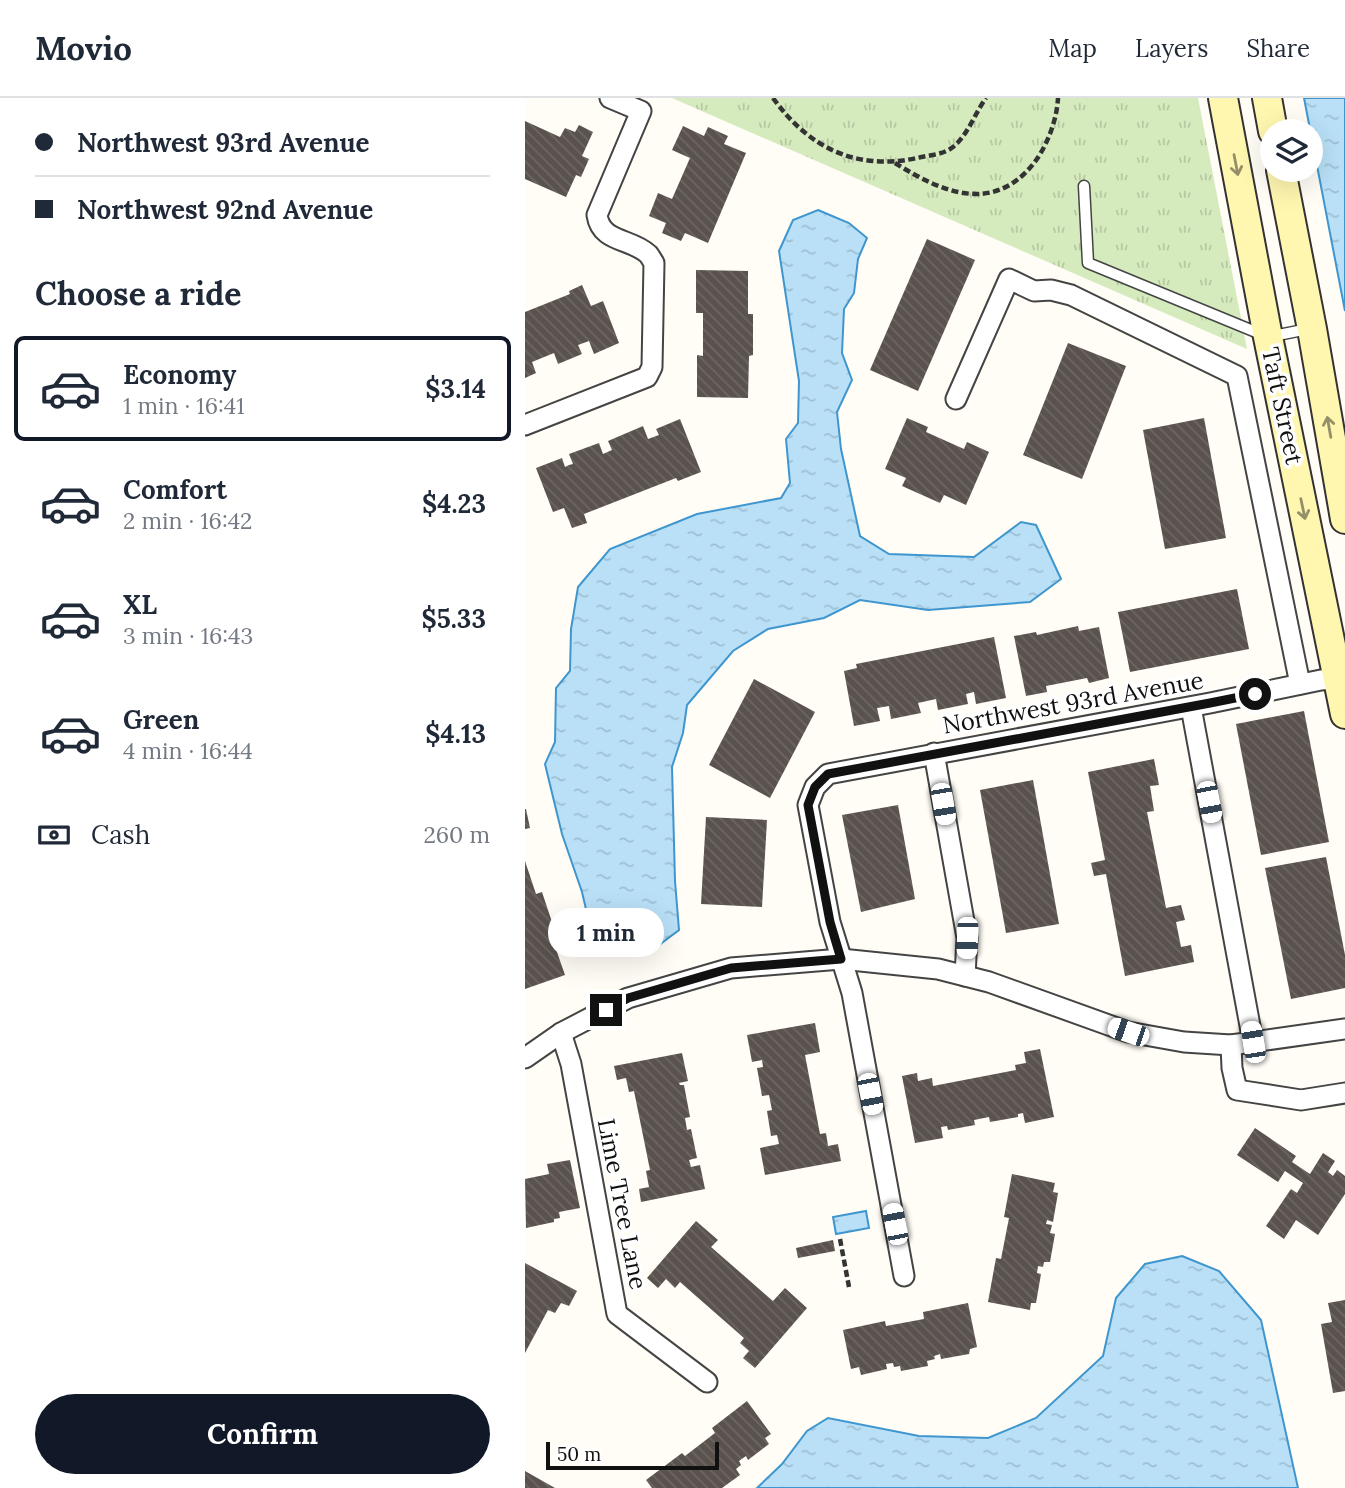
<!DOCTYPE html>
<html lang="en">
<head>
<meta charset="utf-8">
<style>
	:root { --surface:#fff; --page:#f2f2f3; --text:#1f2937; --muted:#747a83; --line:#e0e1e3; --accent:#111827 }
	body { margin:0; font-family:Lora,serif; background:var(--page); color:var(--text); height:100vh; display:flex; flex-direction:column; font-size:26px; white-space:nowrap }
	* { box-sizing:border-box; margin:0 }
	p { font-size:23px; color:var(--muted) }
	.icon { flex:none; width:38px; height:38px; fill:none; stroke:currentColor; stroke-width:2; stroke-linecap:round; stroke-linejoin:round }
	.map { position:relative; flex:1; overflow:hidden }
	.panel { display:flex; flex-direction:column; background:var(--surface); width:525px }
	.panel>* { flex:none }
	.hud { display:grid; align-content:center; height:154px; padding:0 35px; background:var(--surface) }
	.controls { position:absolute; left:735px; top:21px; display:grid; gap:14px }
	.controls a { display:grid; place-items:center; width:63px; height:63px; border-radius:50%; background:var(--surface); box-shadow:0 7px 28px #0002; font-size:35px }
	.scale { position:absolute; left:21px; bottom:18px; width:173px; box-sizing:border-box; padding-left:7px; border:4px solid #111; border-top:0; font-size:19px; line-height:24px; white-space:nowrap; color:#111; -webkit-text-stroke:5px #fff; paint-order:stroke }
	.end { position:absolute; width:32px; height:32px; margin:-16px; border:9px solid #111; background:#fff; box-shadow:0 0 0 4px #fff }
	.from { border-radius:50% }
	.bubble { position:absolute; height:49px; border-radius:24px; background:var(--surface); box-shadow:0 7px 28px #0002; font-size:23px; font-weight:800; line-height:49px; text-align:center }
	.car { position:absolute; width:21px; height:42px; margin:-21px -10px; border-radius:9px; box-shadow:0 0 5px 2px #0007; background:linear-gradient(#fff 24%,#345 0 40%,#fff 0 76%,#345 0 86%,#fff 0) }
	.hud b { display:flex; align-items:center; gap:24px; height:66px; font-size:26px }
	.hud b+b { border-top:2px solid var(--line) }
	.hud i { width:18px; height:18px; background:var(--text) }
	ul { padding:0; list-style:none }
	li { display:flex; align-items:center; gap:21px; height:105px; margin:0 14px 10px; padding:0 21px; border:4px solid transparent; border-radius:10px }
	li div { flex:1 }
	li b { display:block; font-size:26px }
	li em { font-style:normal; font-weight:800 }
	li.current { border-color:var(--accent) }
	li>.icon { width:63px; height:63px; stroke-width:1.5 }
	h2 { padding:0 35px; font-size:32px; line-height:84px }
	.pay { display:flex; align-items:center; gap:18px; height:77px; padding:0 35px; font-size:26px }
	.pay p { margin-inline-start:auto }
	.button { display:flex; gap:14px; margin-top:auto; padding:14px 35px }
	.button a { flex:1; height:80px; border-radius:42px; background:var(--accent); color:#fff; font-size:28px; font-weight:800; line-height:80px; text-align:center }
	header { display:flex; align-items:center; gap:42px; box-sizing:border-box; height:98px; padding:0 35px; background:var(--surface); border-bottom:2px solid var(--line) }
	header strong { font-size:33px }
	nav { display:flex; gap:38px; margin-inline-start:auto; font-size:24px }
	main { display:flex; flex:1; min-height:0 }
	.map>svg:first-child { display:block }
	.grass { fill:url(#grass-tufts) }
	.water { fill:url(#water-ripples); stroke:#3f96cf; stroke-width:2 }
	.building { fill:url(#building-back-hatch) }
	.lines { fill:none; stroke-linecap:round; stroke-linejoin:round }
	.lane-casing { stroke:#444; stroke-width:13 }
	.street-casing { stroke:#444; stroke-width:23 }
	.secondary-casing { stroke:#333; stroke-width:32 }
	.path { stroke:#333; stroke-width:4.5; stroke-dasharray:7 3.5; stroke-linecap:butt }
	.lane { stroke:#fff; stroke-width:10 }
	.street { stroke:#fff; stroke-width:19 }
	.secondary { stroke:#fff6b0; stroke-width:28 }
	.oneway { stroke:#948f68 }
	.route { stroke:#111; stroke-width:9 }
	.labels { text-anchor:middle; stroke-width:7; stroke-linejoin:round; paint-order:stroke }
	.street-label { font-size:24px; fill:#111; stroke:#fff }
</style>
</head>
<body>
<header>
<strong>Movio</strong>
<nav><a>Map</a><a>Layers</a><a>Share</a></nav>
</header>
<main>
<section class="panel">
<div class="hud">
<b><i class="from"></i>Northwest 93rd Avenue</b>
<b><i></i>Northwest 92nd Avenue</b>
</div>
<h2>Choose a ride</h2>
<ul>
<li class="current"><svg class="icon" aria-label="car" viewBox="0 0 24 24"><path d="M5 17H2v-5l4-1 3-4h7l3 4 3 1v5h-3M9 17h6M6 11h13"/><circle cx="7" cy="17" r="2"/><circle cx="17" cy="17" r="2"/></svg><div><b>Economy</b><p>1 min · 16:41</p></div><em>$3.14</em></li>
<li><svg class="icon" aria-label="car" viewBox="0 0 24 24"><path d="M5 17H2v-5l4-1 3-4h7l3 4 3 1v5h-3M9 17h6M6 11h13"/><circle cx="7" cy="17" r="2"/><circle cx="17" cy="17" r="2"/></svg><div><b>Comfort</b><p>2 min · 16:42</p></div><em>$4.23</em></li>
<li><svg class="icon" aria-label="car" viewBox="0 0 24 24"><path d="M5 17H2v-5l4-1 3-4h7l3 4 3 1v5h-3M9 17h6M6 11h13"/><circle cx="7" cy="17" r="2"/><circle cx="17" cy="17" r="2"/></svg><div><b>XL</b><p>3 min · 16:43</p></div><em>$5.33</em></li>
<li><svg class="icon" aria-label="car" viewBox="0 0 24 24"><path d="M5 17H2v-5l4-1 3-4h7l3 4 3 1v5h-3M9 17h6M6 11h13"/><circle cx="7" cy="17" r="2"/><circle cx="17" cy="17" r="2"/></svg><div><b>Green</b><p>4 min · 16:44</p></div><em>$4.13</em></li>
</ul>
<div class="pay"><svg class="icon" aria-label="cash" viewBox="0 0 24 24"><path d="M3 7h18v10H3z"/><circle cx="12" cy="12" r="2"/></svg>Cash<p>260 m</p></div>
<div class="button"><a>Confirm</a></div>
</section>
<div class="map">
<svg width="820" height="1390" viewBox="0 0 820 1390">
	<defs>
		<pattern id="grass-tufts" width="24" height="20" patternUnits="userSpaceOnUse" patternTransform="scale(1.75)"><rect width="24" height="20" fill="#d5ebbd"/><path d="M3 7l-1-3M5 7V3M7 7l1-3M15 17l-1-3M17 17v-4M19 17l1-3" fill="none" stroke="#b6c8a1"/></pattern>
		<pattern id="water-ripples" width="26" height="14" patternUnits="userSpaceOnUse" patternTransform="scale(1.75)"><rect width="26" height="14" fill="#b9e0f7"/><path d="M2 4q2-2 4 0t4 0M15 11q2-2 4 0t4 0" fill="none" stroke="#9ebfd3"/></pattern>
		<pattern id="building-back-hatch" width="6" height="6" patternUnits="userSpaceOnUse" patternTransform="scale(1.75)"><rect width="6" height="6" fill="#5a524d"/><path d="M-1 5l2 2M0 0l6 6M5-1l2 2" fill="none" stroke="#6d6662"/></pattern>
	</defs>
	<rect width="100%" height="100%" fill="#fffdf5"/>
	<!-- grass -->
	<polygon class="grass" points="147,0 673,0 722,251"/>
	<!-- water -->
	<g class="water">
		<polygon points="779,0 820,0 820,213"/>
		<polygon points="293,112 324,125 342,140 333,161 329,195 319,211 317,255 327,282 312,314 316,351 335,438 364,456 449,459 496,424 511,427 536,481 505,504 403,512 335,502 299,520 243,531 208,553 162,607 158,635 147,669 150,783 154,832 134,847 103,857 80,842 68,841 57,794 37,736 20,666 30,644 31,590 45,573 46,531 53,489 85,451 172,416 256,400 265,385 261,341 273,325 274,283 254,153 268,122"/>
		<polygon points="341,1113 344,1130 311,1136 308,1119"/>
		<polygon points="657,1158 694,1173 736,1222 773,1390 232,1390 257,1366 282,1333 303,1320 394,1338 463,1340 511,1320 578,1258 591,1200 620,1166"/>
	</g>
	<!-- building -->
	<g class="building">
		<polygon points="0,23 35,39 40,30 50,34 54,27 68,34 57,58 64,61 56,79 51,77 41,99 0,81"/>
		<polygon points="158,28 179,38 183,29 203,38 199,46 221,55 183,145 160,135 156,143 137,135 141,125 124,118 133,95 147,101 165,60 147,52"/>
		<polygon points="402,141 450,162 393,293 345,272"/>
		<polygon points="171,172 223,173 223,216 228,216 228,257 224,258 223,300 172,299 172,257 178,258 178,215 171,215"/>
		<polygon points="57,187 66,208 78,203 94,245 69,256 64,243 53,247 57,256 33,266 29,255 7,264 11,275 0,280 0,214 45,196 44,193"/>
		<polygon points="543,245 601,268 557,381 498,357"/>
		<polygon points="382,320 403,329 401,334 439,351 442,344 464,354 441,407 419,397 415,405 377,388 381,380 360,371"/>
		<polygon points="679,320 701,440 640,451 618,332"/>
		<polygon points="155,321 176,374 153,383 151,380 59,416 62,425 47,430 39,410 28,414 11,370 37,360 40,369 44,367 48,366 44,356 74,345 78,356 87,352 83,343 118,328 123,341 134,337 131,331"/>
		<polygon points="712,491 724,551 605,574 593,514"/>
		<polygon points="553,528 554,533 574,529 584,580 564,585 562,580 521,588 522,594 501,598 489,538 511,534 512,537"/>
		<polygon points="469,539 481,600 451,606 449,594 441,596 443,606 413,612 411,601 393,605 396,615 366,621 364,608 352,610 355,623 329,628 319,573 332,570 331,566"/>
		<polygon points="229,581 290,614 245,700 184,667"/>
		<polygon points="779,613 804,744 736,757 711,626"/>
		<polygon points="629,661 634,687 625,688 629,713 622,714 641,810 656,807 660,822 651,824 656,849 666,847 669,864 600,878 581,776 569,778 566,765 580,762 563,674"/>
		<polygon points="508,682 534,826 481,835 455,692"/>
		<polygon points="373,707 390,801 336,814 317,717"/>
		<polygon points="0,711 1,711 5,730 0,731"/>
		<polygon points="181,719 242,722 237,809 176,806"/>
		<polygon points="801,759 820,857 820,890 766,901 740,770"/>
		<polygon points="0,763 11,796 17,794 31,836 26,837 40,877 0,891"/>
		<polygon points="290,925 295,954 280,957 295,1036 301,1035 303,1048 313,1046 316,1063 240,1077 235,1050 254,1046 252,1037 246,1038 242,1013 247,1012 244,997 237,998 232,970 238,969 237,962 227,964 222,937"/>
		<polygon points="515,951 529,1019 500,1025 498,1015 493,1016 493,1019 465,1024 464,1019 449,1022 450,1027 423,1032 422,1028 416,1029 418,1040 390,1045 377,978 392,975 393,983 407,980 408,988 491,972 490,967 501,965 499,954"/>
		<polygon points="157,955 163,983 154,985 155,987 159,987 165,1019 160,1020 162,1032 166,1031 172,1060 164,1062 166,1069 175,1067 180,1091 116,1104 114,1091 124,1089 121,1073 125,1072 109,993 104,994 101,980 92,982 89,968"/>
		<polygon points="730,1030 771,1058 767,1064 785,1076 798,1055 810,1063 803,1074 808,1078 812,1072 820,1078 820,1096 793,1137 771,1122 759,1141 741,1128 766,1091 772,1095 778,1085 760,1073 753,1084 712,1057"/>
		<polygon points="45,1062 55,1110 34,1114 35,1120 29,1121 29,1124 1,1130 0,1081 24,1076 22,1066"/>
		<polygon points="487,1076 530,1085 528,1094 533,1095 528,1124 522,1122 521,1126 527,1127 525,1135 530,1136 525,1164 519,1164 518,1169 513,1168 512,1175 516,1176 511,1205 506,1205 505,1212 463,1204 471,1160 476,1161 484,1120 479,1119"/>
		<polygon points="171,1123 193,1142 186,1149 248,1203 260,1190 282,1210 230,1270 218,1260 224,1253 215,1245 219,1240 155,1184 150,1190 141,1181 133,1190 122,1180"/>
		<polygon points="308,1142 310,1153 273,1160 271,1150"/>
		<polygon points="0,1165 52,1193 44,1208 36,1205 30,1215 23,1212 0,1255"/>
		<polygon points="820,1202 820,1293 808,1295 796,1226 807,1224 803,1205"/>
		<polygon points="443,1205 452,1249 445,1251 444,1256 416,1261 415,1256 409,1258 410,1261 402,1263 403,1268 376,1273 375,1268 369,1269 368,1265 361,1266 362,1271 336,1277 334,1269 326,1271 318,1232 360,1223 361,1228 399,1221 398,1214"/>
		<polygon points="222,1303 246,1336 240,1340 244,1346 223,1362 221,1358 214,1363 216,1367 211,1371 215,1377 197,1390 127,1390 121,1382 157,1355 160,1358 190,1335 187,1330"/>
		<polygon points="0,1373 30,1390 0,1390"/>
	</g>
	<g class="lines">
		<!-- lane casing -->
		<g class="lane-casing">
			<polyline id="lane" points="559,88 563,165 743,239 783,231"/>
		</g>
		<!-- street casing -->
		<g class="street-casing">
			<g id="street">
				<polyline points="431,301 484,181 509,193 526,192 546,197 712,278 775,586"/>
				<path d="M0 327 122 279 127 269 129 165C127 162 125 158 123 156 106 140 76 145 72 117L116 13 85 0"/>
				<polyline points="666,609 728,944"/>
				<polyline points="409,655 442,840 440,878"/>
				<polyline points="36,935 46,966 92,1216 182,1284"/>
				<polyline points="706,947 707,970 712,992 776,1002 820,995"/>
				<polyline points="0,960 36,935 103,900 206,870 316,861 413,871 464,884 603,934 659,944 706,947 820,931"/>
				<polyline points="379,1178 327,895 305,824 283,707 290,689 303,676 685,605 796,582 820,580"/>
			</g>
		</g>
		<!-- secondary casing -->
		<g class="secondary-casing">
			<g id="secondary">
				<polyline points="698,0 743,239 820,616"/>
				<polyline points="742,0 748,33"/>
				<polyline points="756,72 787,231 820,421"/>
			</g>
		</g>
		<!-- path -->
		<g class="path">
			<path d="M248 0C284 50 331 73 392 60 404 57 418 57 428 49 443 37 450 15 461 0"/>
			<path d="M370 65C416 94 468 117 509 65 522 48 532 22 533 0"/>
			<polyline points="315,1141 324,1189"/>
		</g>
		<!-- lane -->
		<use href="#lane" class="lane"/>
		<!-- street -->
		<use href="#street" class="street"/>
		<!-- secondary -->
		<use href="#secondary" class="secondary"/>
	</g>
	<!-- one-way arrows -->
	<defs><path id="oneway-shaft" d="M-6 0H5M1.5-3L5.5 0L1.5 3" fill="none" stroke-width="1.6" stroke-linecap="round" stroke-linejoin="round" transform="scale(1.75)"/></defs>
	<g class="oneway">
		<use href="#oneway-shaft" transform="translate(711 67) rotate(79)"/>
		<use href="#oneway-shaft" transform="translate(804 329) rotate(-100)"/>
		<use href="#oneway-shaft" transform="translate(778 411) rotate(78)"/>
	</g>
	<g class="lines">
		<!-- route -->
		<polyline class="route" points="81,912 103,900 206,870 316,861 305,824 283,707 290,689 303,676 685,605 730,596"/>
	</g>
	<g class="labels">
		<!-- street labels -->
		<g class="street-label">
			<text transform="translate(757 308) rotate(78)" y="8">Taft Street</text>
			<text transform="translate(548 605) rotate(-10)" y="8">Northwest 93rd Avenue</text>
			<text transform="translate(97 1106) rotate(79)" y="8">Lime Tree Lane</text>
		</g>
	</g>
</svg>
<div class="controls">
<a><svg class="icon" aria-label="layers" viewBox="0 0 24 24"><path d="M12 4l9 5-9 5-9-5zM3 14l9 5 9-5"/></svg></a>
</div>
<div class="scale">50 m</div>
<i class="end from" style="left:730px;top:596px"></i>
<i class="end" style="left:81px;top:912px"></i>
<div class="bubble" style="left:23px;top:810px;width:116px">1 min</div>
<i class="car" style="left:684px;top:704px;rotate:169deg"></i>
<i class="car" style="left:418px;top:706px;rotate:170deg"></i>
<i class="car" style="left:442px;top:840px;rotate:182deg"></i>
<i class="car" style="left:603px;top:934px;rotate:289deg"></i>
<i class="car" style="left:728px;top:944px;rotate:351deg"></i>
<i class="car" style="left:345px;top:996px;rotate:169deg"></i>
<i class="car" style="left:370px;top:1126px;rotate:349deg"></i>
</div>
</main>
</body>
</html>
